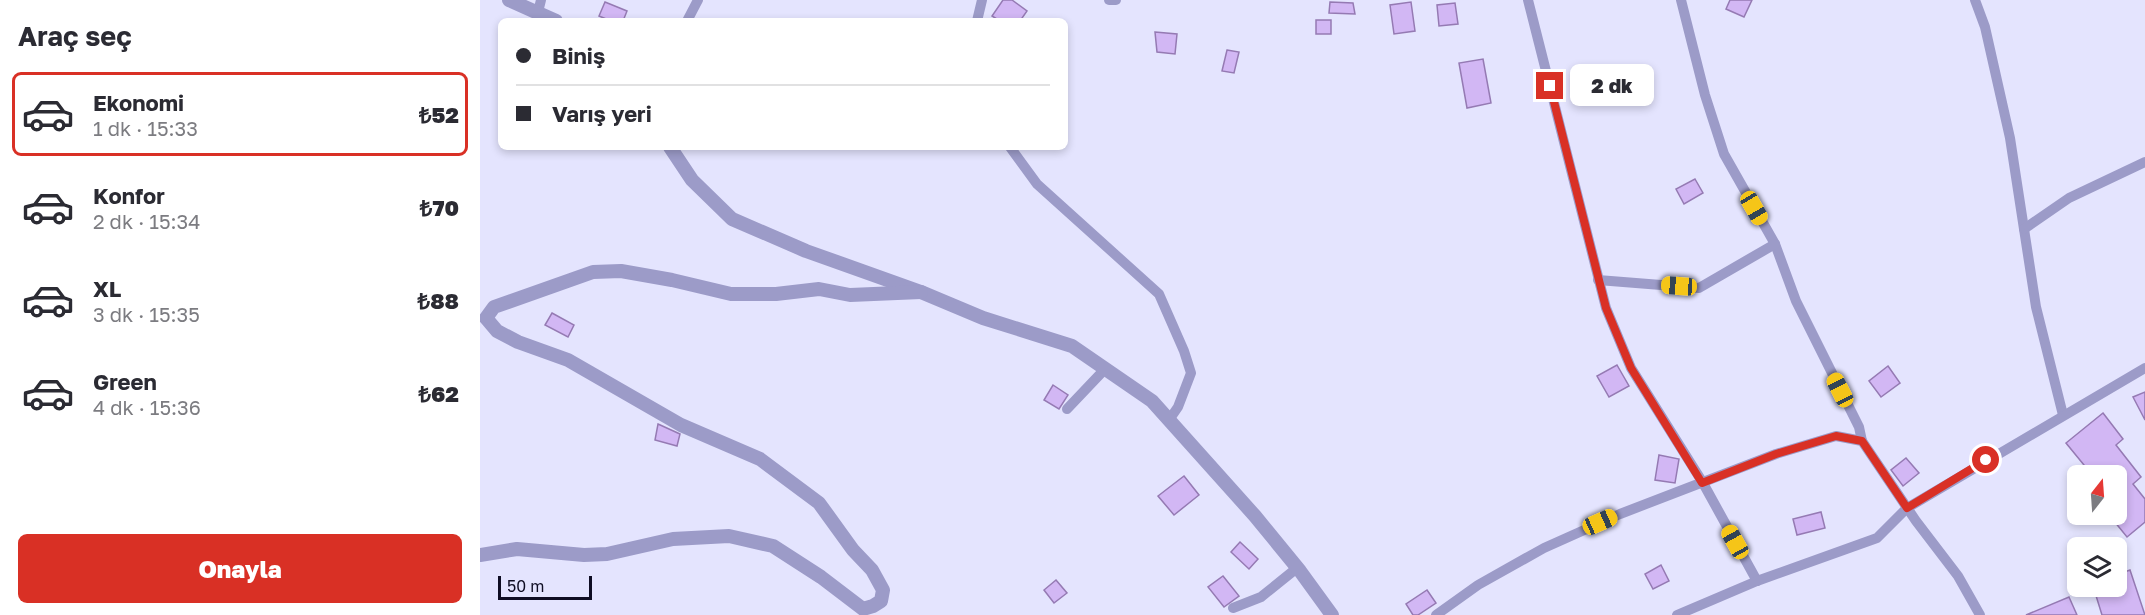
<!DOCTYPE html>
<html lang="tr">
<head>
<meta charset="utf-8">
<style>
	:root { --surface:#fff; --page:#f2f2f3; --text:#2b2b33; --muted:#7c7c81; --line:#e1e1e2; --accent:#d93025 }
	body { margin:0; font-family:"Golos Text",sans-serif; background:var(--page); color:var(--text); height:100vh; display:flex; flex-direction:column; font-size:22px; white-space:nowrap }
	* { box-sizing:border-box; margin:0 }
	p { font-size:20px; color:var(--muted) }
	.icon { flex:none; width:33px; height:33px; fill:none; stroke:currentColor; stroke-width:2; stroke-linecap:round; stroke-linejoin:round }
	.map { position:relative; flex:1; overflow:hidden }
	.sheet { display:flex; flex-direction:column; background:var(--surface); width:480px }
	.sheet>* { flex:none }
	.top-card { position:absolute; left:18px; top:18px; width:570px; height:132px; border-radius:9px; box-shadow:0 3px 9px #0003; display:grid; align-content:center; height:132px; padding:0 18px; background:var(--surface) }
	.needle { width:39px; rotate:17deg }
	.fabs { position:absolute; left:1587px; top:465px; display:grid; gap:12px }
	.fabs a { display:grid; place-items:center; width:60px; height:60px; border-radius:9px; background:var(--surface); box-shadow:0 3px 9px #0003; font-size:30px }
	.scale { position:absolute; left:18px; bottom:15px; width:94px; box-sizing:border-box; padding-left:6px; border:3px solid #0f0d23; border-top:0; font-size:16px; line-height:21px; white-space:nowrap; color:#0f0d23; -webkit-text-stroke:4px #e4e4fe; paint-order:stroke }
	.end { position:absolute; width:27px; height:27px; margin:-14px; border:8px solid #d93025; background:#fff; box-shadow:0 0 0 3px #fff }
	.from { border-radius:50% }
	.bubble { position:absolute; height:42px; border-radius:9px; background:var(--surface); box-shadow:0 3px 9px #0003; font-size:20px; font-weight:800; line-height:42px; text-align:center }
	.car { position:absolute; width:18px; height:36px; margin:-18px -9px; border-radius:8px; box-shadow:0 0 4px 2px #0007; background:linear-gradient(#f5c518 24%,#345 0 40%,#f5c518 0 76%,#345 0 86%,#f5c518 0) }
	.top-card b { display:flex; align-items:center; gap:21px; height:57px; font-size:22px }
	.top-card b+b { border-top:2px solid var(--line) }
	.top-card i { width:15px; height:15px; background:var(--text) }
	ul { padding:0; list-style:none }
	li { display:flex; align-items:center; gap:18px; height:84px; margin:0 12px 9px; padding:0 6px; border:3px solid transparent; border-radius:9px }
	li div { flex:1 }
	li b { display:block; font-size:22px }
	li em { font-style:normal; font-weight:800 }
	li.current { border-color:var(--accent) }
	li>.icon { width:54px; height:54px; stroke-width:1.5 }
	h2 { padding:0 18px; font-size:27px; line-height:72px }
	.action { display:flex; gap:12px; margin-top:auto; padding:12px 18px }
	.action a { flex:1; height:69px; border-radius:9px; background:var(--accent); color:#fff; font-size:24px; font-weight:800; line-height:69px; text-align:center }
	main { display:flex; flex:1; min-height:0 }
	.map>svg:first-child { display:block }
	.building { fill:#d2b7f4; stroke:#957ab3; stroke-width:1.5 }
	.lines { fill:none; stroke-linecap:round; stroke-linejoin:round }
	.minor { stroke:#9c9bc8; stroke-width:10 }
	.tertiary { stroke:#9c9bc8; stroke-width:14 }
	.route { stroke:#d93025; stroke-width:8 }
</style>
</head>
<body>
<main>
<section class="sheet">
<h2>Araç seç</h2>
<ul>
<li class="current"><svg class="icon" aria-label="car" viewBox="0 0 24 24"><path d="M5 17H2v-5l4-1 3-4h7l3 4 3 1v5h-3M9 17h6M6 11h13"/><circle cx="7" cy="17" r="2"/><circle cx="17" cy="17" r="2"/></svg><div><b>Ekonomi</b><p>1 dk · 15:33</p></div><em>₺52</em></li>
<li><svg class="icon" aria-label="car" viewBox="0 0 24 24"><path d="M5 17H2v-5l4-1 3-4h7l3 4 3 1v5h-3M9 17h6M6 11h13"/><circle cx="7" cy="17" r="2"/><circle cx="17" cy="17" r="2"/></svg><div><b>Konfor</b><p>2 dk · 15:34</p></div><em>₺70</em></li>
<li><svg class="icon" aria-label="car" viewBox="0 0 24 24"><path d="M5 17H2v-5l4-1 3-4h7l3 4 3 1v5h-3M9 17h6M6 11h13"/><circle cx="7" cy="17" r="2"/><circle cx="17" cy="17" r="2"/></svg><div><b>XL</b><p>3 dk · 15:35</p></div><em>₺88</em></li>
<li><svg class="icon" aria-label="car" viewBox="0 0 24 24"><path d="M5 17H2v-5l4-1 3-4h7l3 4 3 1v5h-3M9 17h6M6 11h13"/><circle cx="7" cy="17" r="2"/><circle cx="17" cy="17" r="2"/></svg><div><b>Green</b><p>4 dk · 15:36</p></div><em>₺62</em></li>
</ul>
<div class="action"><a>Onayla</a></div>
</section>
<div class="map">
<svg width="1665" height="615" viewBox="0 0 1665 615">
	<rect width="100%" height="100%" fill="#e4e4fe"/>
	<!-- building -->
	<g class="building">
		<polygon points="523,0 532,0 547,11 540,21 520,21 512,16"/>
		<polygon points="1250,0 1272,0 1264,17 1246,9"/>
		<polygon points="125,2 147,11 143,21 131,21 119,16"/>
		<polygon points="850,2 873,3 875,14 849,13"/>
		<polygon points="931,2 935,31 914,34 910,5"/>
		<polygon points="975,3 978,24 959,26 957,5"/>
		<rect x="836" y="20" width="15" height="14"/>
		<polygon points="675,32 697,34 695,54 677,52"/>
		<polygon points="747,50 759,52 754,73 742,71"/>
		<polygon points="1003,59 1011,103 987,108 979,63"/>
		<polygon points="1215,179 1223,193 1204,204 1196,189"/>
		<polygon points="72,313 94,325 88,337 65,325"/>
		<polygon points="1137,365 1149,386 1129,397 1117,376"/>
		<polygon points="1408,366 1420,383 1401,397 1389,381"/>
		<polygon points="573,385 588,395 579,409 564,400"/>
		<polygon points="1665,392 1665,420 1653,397"/>
		<polygon points="1623,413 1643,439 1636,445 1661,477 1653,484 1665,499 1665,522 1647,537 1630,516 1636,514 1636,476 1613,476 1586,443"/>
		<polygon points="178,424 200,434 197,446 175,440"/>
		<polygon points="1179,455 1199,459 1195,483 1175,480"/>
		<polygon points="1426,458 1439,473 1423,486 1411,470"/>
		<polygon points="704,476 719,495 694,515 678,496"/>
		<polygon points="1341,512 1345,528 1317,535 1313,519"/>
		<polygon points="760,542 778,559 769,569 751,552"/>
		<polygon points="1181,565 1189,581 1173,589 1165,574"/>
		<polygon points="1650,570 1665,615 1622,615 1613,586 1636,586 1636,575"/>
		<polygon points="743,576 759,596 744,607 728,587"/>
		<polygon points="576,580 587,593 574,603 564,590"/>
		<polygon points="947,590 956,603 938,615 933,615 926,604"/>
		<polygon points="1589,597 1597,615 1546,615"/>
	</g>
	<g class="lines">
		<!-- minor -->
		<g class="minor">
			<polyline points="629,0 636,0"/>
			<polyline points="1048,0 1126,308 1151,368 1223,483 1277,581"/>
			<polyline points="1201,0 1225,95 1244,154 1295,244 1316,301 1379,427 1382,441"/>
			<polyline points="1495,0 1505,27 1530,138 1556,307 1583,415"/>
			<polyline points="58,12 61,0"/>
			<polyline points="207,21 218,0"/>
			<polyline points="497,21 502,0"/>
			<polyline points="530,147 557,184 679,294 704,351 711,373 698,407 689,420"/>
			<polyline points="1544,229 1589,198 1665,162"/>
			<polyline points="1118,280 1219,288 1295,244"/>
			<polyline points="587,409 625,369"/>
			<polyline points="753,608 781,597 817,568"/>
			<polyline points="956,615 998,585 1064,548 1140,514 1296,454 1356,436 1382,441 1436,521 1478,576 1500,615"/>
			<polyline points="1197,615 1277,581 1397,538 1427,508 1665,368"/>
		</g>
		<!-- tertiary -->
		<g class="tertiary">
			<polyline points="29,0 76,21"/>
			<polyline points="190,147 212,180 252,219 326,251 441,292 503,318 592,346 672,401 775,516 820,571 852,615"/>
			<polyline points="0,555 37,549 104,555 127,554 193,539 249,536 293,546 341,577 383,609 393,606 401,601 403,590 392,570 373,550 339,503 280,459 201,425 88,360 38,342 17,331 6,318 14,307 113,272 141,271 192,280 251,294 296,294 339,289 370,295 441,292"/>
		</g>
	</g>
	<g class="lines">
		<!-- route -->
		<polyline class="route" points="1070,86 1126,308 1151,368 1222,483 1296,454 1356,436 1382,441 1427,508 1506,460"/>
	</g>
</svg>
<div class="fabs">
<a><svg class="needle" viewBox="-14 -14 28 28"><path d="M0-13l5 13h-10z" fill="#e53935"/><path d="M0 13l5-13h-10z" fill="#7c7c81"/></svg></a>
<a><svg class="icon" aria-label="layers" viewBox="0 0 24 24"><path d="M12 4l9 5-9 5-9-5zM3 14l9 5 9-5"/></svg></a>
</div>
<div class="scale">50 m</div>
<i class="end from" style="left:1506px;top:460px"></i>
<i class="end" style="left:1070px;top:86px"></i>
<div class="bubble" style="left:1090px;top:64px;width:84px">2 dk</div>
<i class="car" style="left:1274px;top:208px;rotate:150deg"></i>
<i class="car" style="left:1199px;top:286px;rotate:274deg"></i>
<i class="car" style="left:1360px;top:390px;rotate:333deg"></i>
<i class="car" style="left:1120px;top:522px;rotate:66deg"></i>
<i class="car" style="left:1255px;top:542px;rotate:331deg"></i>
<div class="top-card">
<b><i class="from"></i>Biniş</b>
<b><i></i>Varış yeri</b>
</div>
</div>
</main>
</body>
</html>
